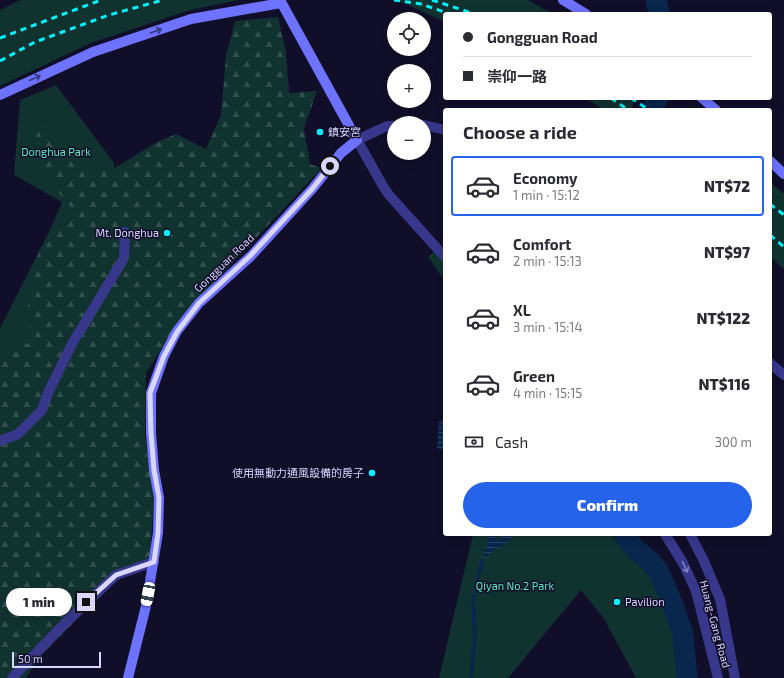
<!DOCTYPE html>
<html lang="en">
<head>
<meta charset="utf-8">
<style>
	:root { --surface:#fff; --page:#f7f7f7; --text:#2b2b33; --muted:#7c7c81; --line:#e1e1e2; --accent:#2563eb }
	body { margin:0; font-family:"Exo 2","Noto Sans TC",sans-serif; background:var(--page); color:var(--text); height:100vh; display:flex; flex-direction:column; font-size:15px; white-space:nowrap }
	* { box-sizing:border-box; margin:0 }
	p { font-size:13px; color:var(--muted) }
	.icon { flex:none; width:22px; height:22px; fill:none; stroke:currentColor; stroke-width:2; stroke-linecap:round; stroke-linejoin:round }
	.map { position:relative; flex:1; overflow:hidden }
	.sheet { position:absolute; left:443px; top:108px; width:329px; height:428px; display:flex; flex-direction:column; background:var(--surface); border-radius:4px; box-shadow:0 2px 10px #0003 }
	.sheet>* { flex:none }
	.top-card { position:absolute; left:443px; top:12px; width:329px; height:88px; border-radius:4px; box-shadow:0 2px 10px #0003; display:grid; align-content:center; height:88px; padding:0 20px; background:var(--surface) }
	.buttons { position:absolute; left:387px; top:12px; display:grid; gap:8px }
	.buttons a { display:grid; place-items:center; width:44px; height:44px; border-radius:50%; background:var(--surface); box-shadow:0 2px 10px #0003; font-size:20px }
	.scale { position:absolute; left:12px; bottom:10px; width:89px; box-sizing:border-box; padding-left:4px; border:2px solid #d9d6ff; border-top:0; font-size:11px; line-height:14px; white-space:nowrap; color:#d9d6ff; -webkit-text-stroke:3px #110e29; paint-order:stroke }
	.end { position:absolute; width:18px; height:18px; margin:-9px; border:5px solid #d9d6ff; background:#111; box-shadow:0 0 0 2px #111 }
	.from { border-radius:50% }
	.bubble { position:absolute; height:28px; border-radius:14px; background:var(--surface); box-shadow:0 2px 10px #0003; font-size:13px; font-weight:800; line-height:28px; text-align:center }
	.car { position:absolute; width:12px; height:24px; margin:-12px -6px; border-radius:5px; box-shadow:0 0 3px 1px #0007; background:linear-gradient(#fff 24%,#345 0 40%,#fff 0 76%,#345 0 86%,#fff 0) }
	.top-card b { display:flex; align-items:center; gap:14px; height:38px; font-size:15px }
	.top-card b+b { border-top:1px solid var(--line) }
	.top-card i { width:10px; height:10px; background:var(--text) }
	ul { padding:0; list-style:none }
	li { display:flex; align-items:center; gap:12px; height:60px; margin:0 8px 6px; padding:0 12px; border:2px solid transparent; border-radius:4px }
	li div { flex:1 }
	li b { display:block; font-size:15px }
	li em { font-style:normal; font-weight:800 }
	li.selected { border-color:var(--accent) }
	li>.icon { width:36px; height:36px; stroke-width:1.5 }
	h2 { padding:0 20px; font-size:18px; line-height:48px }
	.pay { display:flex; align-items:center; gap:10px; height:44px; padding:0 20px; font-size:15px }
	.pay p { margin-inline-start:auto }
	.cta { display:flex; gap:8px; margin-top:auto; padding:8px 20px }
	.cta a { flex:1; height:46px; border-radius:24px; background:var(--accent); color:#fff; font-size:16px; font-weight:800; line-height:46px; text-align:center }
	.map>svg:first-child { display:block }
	.green { fill:#113330 }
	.forest { fill:url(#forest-firs) }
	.water { fill:url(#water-rules) }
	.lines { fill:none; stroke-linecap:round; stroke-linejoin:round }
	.stream { stroke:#09264d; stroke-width:3.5 }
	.river { stroke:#09264d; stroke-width:21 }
	.street { stroke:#37388b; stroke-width:10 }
	.secondary { stroke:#6d72ff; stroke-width:10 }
	.rail { stroke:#02f4ff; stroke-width:3; stroke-dasharray:6 5; stroke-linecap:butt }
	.oneway { stroke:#36367f }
	.oneway2 { stroke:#807fbf }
	.route { stroke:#d9d6ff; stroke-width:5 }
	.poi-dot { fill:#02f4ff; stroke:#110e29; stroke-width:1.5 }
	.labels { text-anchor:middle; stroke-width:3; stroke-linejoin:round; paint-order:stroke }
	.poi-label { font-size:11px; fill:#d9d6ff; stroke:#110e29; text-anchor:start }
	.park-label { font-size:11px; fill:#5ae7bc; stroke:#110e29 }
	.street-label { font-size:11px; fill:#d9d6ff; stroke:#110e29 }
</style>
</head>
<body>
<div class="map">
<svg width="784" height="678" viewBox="0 0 784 678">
	<defs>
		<pattern id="forest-firs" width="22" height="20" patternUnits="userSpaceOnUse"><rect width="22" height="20" fill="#113330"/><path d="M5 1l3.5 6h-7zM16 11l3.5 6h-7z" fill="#33504f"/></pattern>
		<pattern id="water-rules" width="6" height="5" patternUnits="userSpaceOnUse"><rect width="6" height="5" fill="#09264d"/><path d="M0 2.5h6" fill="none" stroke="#2c4568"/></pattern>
	</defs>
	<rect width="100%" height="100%" fill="#110e29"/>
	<!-- green -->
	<g class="green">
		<polygon points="20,0 239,0 190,10 91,43 0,86 0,10"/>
		<polygon points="397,0 528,0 553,14 445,14 445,22"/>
		<polygon points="56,85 114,163 119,271 0,493 0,328 51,228 62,202 14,175 20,100"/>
		<polygon points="586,98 635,98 631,110 604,110"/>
		<polygon points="770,182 784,194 784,269 770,257"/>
		<polygon points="435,251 445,262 445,281 428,257"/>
		<polygon points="473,534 611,534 625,553 646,571 653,579 666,609 674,634 683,678 636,678 603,617 581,590 508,678 439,678"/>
	</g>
	<!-- forest -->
	<polygon class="forest" points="278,17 286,52 289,93 317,91 304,128 310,164 322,168 181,318 146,373 145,435 154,501 150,553 142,570 119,576 39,658 26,678 0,678 0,357 30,342 28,297 39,250 61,229 71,208 29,156 42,121 85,173 115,168 155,143 176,134 206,149 221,115 226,56 235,21"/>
	<!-- water -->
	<g class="water">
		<polygon points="445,417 445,452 437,448 439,422"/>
		<polygon points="490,534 497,534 496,542 506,534 516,534 508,542 490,553 482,561"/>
	</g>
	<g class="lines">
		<!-- stream -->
		<polyline class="stream" points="471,678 475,635 473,601 482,561"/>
		<!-- river -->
		<g class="river">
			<polyline points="656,0 659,14"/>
			<polyline points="652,110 658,98"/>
			<polyline points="624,534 635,549 650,561 659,572 673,605 683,634 687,678"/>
		</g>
		<!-- street -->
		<g class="street">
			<polyline points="424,125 445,130"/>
			<polyline points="394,126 387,126 357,140 383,186 389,195 445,257"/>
			<polyline points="770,363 784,375"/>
			<polyline points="0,441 18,434 42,410 48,393 72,344 124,258 125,232"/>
			<polyline points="665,534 683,563 696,591 718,678"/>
			<polyline points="690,534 703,559 720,599 735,678"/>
			<polyline points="12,678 67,621 116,575 154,562"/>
		</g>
		<!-- secondary -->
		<g class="secondary">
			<polyline points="563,0 586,14"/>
			<polyline points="0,95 93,52 191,19 281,3"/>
			<polyline points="702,98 716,110"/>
			<polyline points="770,161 784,174"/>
			<polyline points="128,678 146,606 158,533 159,498 154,470 151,433 151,393 164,356 177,331 199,303 251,256 313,188 341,153 357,140 280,0"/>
		</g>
		<!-- rail -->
		<g class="rail">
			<polyline points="394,0 421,4 450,14"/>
			<polyline points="432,0 475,14"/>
			<polyline points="0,38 101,0"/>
			<polyline points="0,61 35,42 109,15 163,0"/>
			<polyline points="611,98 628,110"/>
			<polyline points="631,98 649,110"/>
			<polyline points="770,204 784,215"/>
			<polyline points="770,235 784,247"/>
		</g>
	</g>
	<!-- one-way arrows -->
	<defs><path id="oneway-shaft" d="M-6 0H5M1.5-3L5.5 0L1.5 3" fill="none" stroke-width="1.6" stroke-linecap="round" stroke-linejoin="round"/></defs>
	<g class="oneway">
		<use href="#oneway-shaft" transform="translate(156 31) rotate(-19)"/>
		<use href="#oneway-shaft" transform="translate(35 78) rotate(-25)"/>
	</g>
	<use class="oneway2" href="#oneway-shaft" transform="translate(685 567) rotate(65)"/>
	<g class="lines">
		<!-- route -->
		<polyline class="route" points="86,602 116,575 154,562 158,533 159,498 154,470 151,433 150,393 164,356 177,332 199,303 250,256 313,188 330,166"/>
	</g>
	<!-- markers -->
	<g class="poi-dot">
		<circle cx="320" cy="132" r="4"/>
		<circle cx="167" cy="233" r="4"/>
		<circle cx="372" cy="473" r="4"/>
		<circle cx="617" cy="602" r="4"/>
	</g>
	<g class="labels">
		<!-- poi labels -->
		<g class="poi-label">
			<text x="328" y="136">鎮安宮</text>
			<text x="159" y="237" text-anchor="end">Mt. Donghua</text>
			<text x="364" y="477" text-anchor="end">使用無動力通風設備的房子</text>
			<text x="625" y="606">Pavilion</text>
		</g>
		<!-- park labels -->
		<g class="park-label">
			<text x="56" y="156">Donghua Park</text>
			<text x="515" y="590">Qiyan No.2 Park</text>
		</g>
		<!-- street labels -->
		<g class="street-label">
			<text transform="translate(224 263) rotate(-44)" y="4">Gongguan Road</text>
			<text transform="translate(715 624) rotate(75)" y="4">Huang-Gang Road</text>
		</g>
	</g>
</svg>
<div class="buttons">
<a><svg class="icon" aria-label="locate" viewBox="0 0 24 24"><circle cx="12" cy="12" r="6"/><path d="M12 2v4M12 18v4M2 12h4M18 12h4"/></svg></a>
<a>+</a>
<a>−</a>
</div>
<div class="scale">50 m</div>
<i class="end from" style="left:330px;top:166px"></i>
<i class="end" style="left:86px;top:602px"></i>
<div class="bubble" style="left:6px;top:588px;width:66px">1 min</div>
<i class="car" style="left:148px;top:594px;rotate:191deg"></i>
<div class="top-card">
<b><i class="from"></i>Gongguan Road</b>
<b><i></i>崇仰一路</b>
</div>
<section class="sheet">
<h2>Choose a ride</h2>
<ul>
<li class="selected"><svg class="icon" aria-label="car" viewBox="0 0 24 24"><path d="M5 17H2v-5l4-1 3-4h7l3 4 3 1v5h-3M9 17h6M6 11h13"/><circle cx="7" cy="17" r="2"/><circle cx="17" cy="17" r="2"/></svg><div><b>Economy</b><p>1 min · 15:12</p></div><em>NT$72</em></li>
<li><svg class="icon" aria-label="car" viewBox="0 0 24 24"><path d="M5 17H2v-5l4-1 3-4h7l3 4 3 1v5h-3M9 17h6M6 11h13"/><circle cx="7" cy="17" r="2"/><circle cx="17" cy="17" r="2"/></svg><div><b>Comfort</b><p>2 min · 15:13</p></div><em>NT$97</em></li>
<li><svg class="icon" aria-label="car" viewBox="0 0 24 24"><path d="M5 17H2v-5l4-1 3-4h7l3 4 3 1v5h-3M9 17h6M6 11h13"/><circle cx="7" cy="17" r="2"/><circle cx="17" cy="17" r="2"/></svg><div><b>XL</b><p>3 min · 15:14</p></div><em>NT$122</em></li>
<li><svg class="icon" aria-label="car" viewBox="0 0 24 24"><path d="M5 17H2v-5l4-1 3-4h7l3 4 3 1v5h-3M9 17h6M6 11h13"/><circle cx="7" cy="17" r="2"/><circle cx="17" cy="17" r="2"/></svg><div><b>Green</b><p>4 min · 15:15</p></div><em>NT$116</em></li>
</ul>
<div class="pay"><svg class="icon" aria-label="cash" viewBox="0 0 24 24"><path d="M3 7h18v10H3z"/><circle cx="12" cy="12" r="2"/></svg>Cash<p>300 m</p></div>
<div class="cta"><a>Confirm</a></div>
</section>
</div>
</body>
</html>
